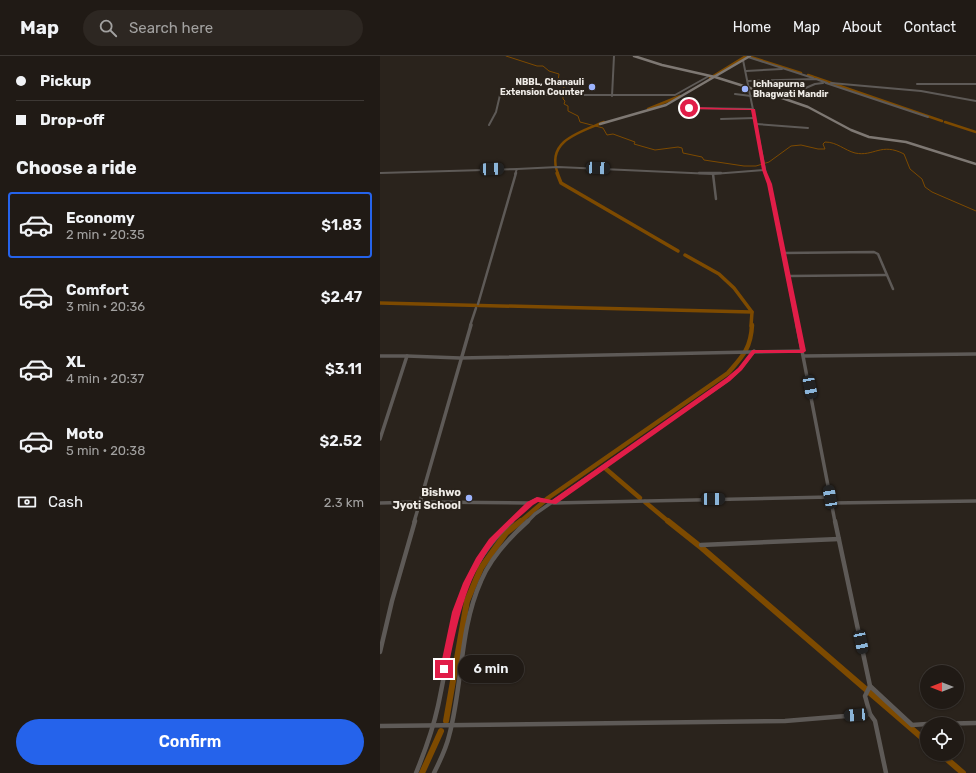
<!DOCTYPE html>
<html lang="en">
<head>
<meta charset="utf-8">
<style>
	:root { --surface:#201a15; --page:#2d2722; --text:#f1f3f6; --muted:#a2a1a0; --line:#3d3834; --accent:#2563eb }
	body { margin:0; font-family:Rubik,sans-serif; background:var(--page); color:var(--text); height:100vh; display:flex; flex-direction:column; font-size:15px; white-space:nowrap }
	* { box-sizing:border-box; margin:0 }
	p { font-size:13px; color:var(--muted) }
	.icon { flex:none; width:22px; height:22px; fill:none; stroke:currentColor; stroke-width:2; stroke-linecap:round; stroke-linejoin:round }
	.map { position:relative; flex:1; overflow:hidden }
	.side { display:flex; flex-direction:column; background:var(--surface); width:380px }
	.side>* { flex:none }
	.guide { display:grid; align-content:center; height:88px; padding:0 16px; background:var(--surface) }
	.needle { width:26px; rotate:270deg }
	.controls { position:absolute; left:540px; top:609px; display:grid; gap:8px }
	.controls a { display:grid; place-items:center; width:44px; height:44px; border-radius:50%; background:var(--surface); box-shadow:0 1px 3px #0004,0 0 0 1px var(--line); font-size:20px }
	.end { position:absolute; width:18px; height:18px; margin:-9px; border:5px solid #e11d48; background:#fff; box-shadow:0 0 0 2px #fff }
	.from { border-radius:50% }
	.bubble { position:absolute; height:28px; border-radius:14px; background:var(--surface); box-shadow:0 1px 3px #0004,0 0 0 1px var(--line); font-size:13px; font-weight:600; line-height:28px; text-align:center }
	.car { position:absolute; width:12px; height:24px; margin:-12px -6px; border-radius:5px; box-shadow:0 0 3px 1px #0007; background:linear-gradient(#222 24%,#8ab4d8 0 40%,#222 0 76%,#8ab4d8 0 86%,#222 0) }
	.guide b { display:flex; align-items:center; gap:14px; height:38px; font-size:15px }
	.guide b+b { border-top:1px solid var(--line) }
	.guide i { width:10px; height:10px; background:var(--text) }
	ul { padding:0; list-style:none }
	li { display:flex; align-items:center; gap:12px; height:66px; margin:0 8px 6px; padding:0 8px; border:2px solid transparent; border-radius:4px }
	li div { flex:1 }
	li b { display:block; font-size:15px }
	li em { font-style:normal; font-weight:600 }
	li.current { border-color:var(--accent) }
	li>.icon { width:36px; height:36px; stroke-width:1.5 }
	h2 { padding:0 16px; font-size:18px; line-height:48px }
	.pay { display:flex; align-items:center; gap:10px; height:44px; padding:0 16px; font-size:15px }
	.pay p { margin-inline-start:auto }
	.cta { display:flex; gap:8px; margin-top:auto; padding:8px 16px }
	.cta a { flex:1; height:46px; border-radius:24px; background:var(--accent); color:#fff; font-size:16px; font-weight:600; line-height:46px; text-align:center }
	header { display:flex; align-items:center; gap:24px; box-sizing:border-box; height:56px; padding:0 20px; background:var(--surface); border-bottom:1px solid var(--line) }
	header strong { font-size:19px }
	nav { display:flex; gap:22px; margin-inline-start:auto; font-size:14px }
	.search { width:280px; height:36px; background:var(--page); display:flex; align-items:center; gap:10px; box-sizing:border-box; padding:0 14px; border-radius:22px; color:var(--muted); font-size:15px }
	main { display:flex; flex:1; min-height:0 }
	.map>svg:first-child { display:block }
	.lines { fill:none; stroke-linecap:round; stroke-linejoin:round }
	.stream { stroke:#7d4a00; stroke-width:1 }
	.canal-far3 { stroke:#7d4a00; stroke-width:2.5 }
	.canal-far2 { stroke:#7d4a00; stroke-width:3.5 }
	.canal-far1 { stroke:#7d4a00; stroke-width:4.5 }
	.canal { stroke:#7d4a00; stroke-width:6 }
	.street-far3 { stroke:#5e5a57; stroke-width:2 }
	.street-far2 { stroke:#5e5a57; stroke-width:2.5 }
	.street-far1 { stroke:#5e5a57; stroke-width:3.5 }
	.street { stroke:#5e5a57; stroke-width:4.5 }
	.secondary { stroke:#7e7873; stroke-width:2.5 }
	.route { fill:#e11d48 }
	.poi-dot { fill:#9db4fd; stroke:#2a231c; stroke-width:1.5 }
	.labels { text-anchor:middle; stroke-width:4; stroke-linejoin:round; paint-order:stroke }
	.far-poi-label { font-size:9px; font-weight:bold; fill:#efebe6; stroke:#2a231c; text-anchor:end }
	.poi-label { font-size:11px; font-weight:bold; fill:#efebe6; stroke:#2a231c; text-anchor:end }
</style>
</head>
<body>
<header>
<strong>Map</strong>
<div class="search"><svg class="icon" aria-label="search" viewBox="0 0 24 24"><circle cx="10" cy="10" r="6"/><path d="M15 15l6 6"/></svg>Search here</div>
<nav><a>Home</a><a>Map</a><a>About</a><a>Contact</a></nav>
</header>
<main>
<section class="side">
<div class="guide">
<b><i class="from"></i>Pickup</b>
<b><i></i>Drop-off</b>
</div>
<h2>Choose a ride</h2>
<ul>
<li class="current"><svg class="icon" aria-label="car" viewBox="0 0 24 24"><path d="M5 17H2v-5l4-1 3-4h7l3 4 3 1v5h-3M9 17h6M6 11h13"/><circle cx="7" cy="17" r="2"/><circle cx="17" cy="17" r="2"/></svg><div><b>Economy</b><p>2 min · 20:35</p></div><em>$1.83</em></li>
<li><svg class="icon" aria-label="car" viewBox="0 0 24 24"><path d="M5 17H2v-5l4-1 3-4h7l3 4 3 1v5h-3M9 17h6M6 11h13"/><circle cx="7" cy="17" r="2"/><circle cx="17" cy="17" r="2"/></svg><div><b>Comfort</b><p>3 min · 20:36</p></div><em>$2.47</em></li>
<li><svg class="icon" aria-label="car" viewBox="0 0 24 24"><path d="M5 17H2v-5l4-1 3-4h7l3 4 3 1v5h-3M9 17h6M6 11h13"/><circle cx="7" cy="17" r="2"/><circle cx="17" cy="17" r="2"/></svg><div><b>XL</b><p>4 min · 20:37</p></div><em>$3.11</em></li>
<li><svg class="icon" aria-label="car" viewBox="0 0 24 24"><path d="M5 17H2v-5l4-1 3-4h7l3 4 3 1v5h-3M9 17h6M6 11h13"/><circle cx="7" cy="17" r="2"/><circle cx="17" cy="17" r="2"/></svg><div><b>Moto</b><p>5 min · 20:38</p></div><em>$2.52</em></li>
</ul>
<div class="pay"><svg class="icon" aria-label="cash" viewBox="0 0 24 24"><path d="M3 7h18v10H3z"/><circle cx="12" cy="12" r="2"/></svg>Cash<p>2.3 km</p></div>
<div class="cta"><a>Confirm</a></div>
</section>
<div class="map">
<svg width="596" height="717" viewBox="0 0 596 717">
	<rect width="100%" height="100%" fill="#2a231c"/>
	<g class="lines">
		<!-- stream -->
		<path class="stream" d="M126 0 157 10H163L169 15 179 18 178 25 183 27 184 32 180 36 183 39V43L185 45 184 48 188 50V55L198 60 200 66 223 72 227 79 233 78 255 86 254 88 275 94 298 91 302 92 303 97 322 101 324 104 364 110H376L389 106 411 90 421 89 438 93H445L443 88 445 86C457 86 464 94 475 97 494 101 501 86 524 98L530 113 542 123 545 131 552 136 596 155"/>
		<!-- canal-far3 -->
		<g class="canal-far3">
			<polyline points="371,1 421,17"/>
			<polyline points="428,19 562,65"/>
			<polyline points="330,22 366,0"/>
			<polyline points="268,53 300,40"/>
			<polyline points="565,66 596,76"/>
			<path d="M178 118C165 85 200 76 224 66"/>
		</g>
		<!-- canal-far2 -->
		<g class="canal-far2">
			<polyline points="177,117 181,127 298,195"/>
			<polyline points="305,199 339,218 354,232 372,256 371,270"/>
			<polyline points="0,247 372,256"/>
		</g>
		<!-- canal-far1 -->
		<g class="canal-far1">
			<polyline points="226,413 260,442"/>
			<polyline points="265,446 289,466"/>
			<path d="M140 466 168 442 348 317C363 300 371 292 372 269"/>
		</g>
		<!-- canal -->
		<g class="canal">
			<polyline points="288,465 322,492 547,686"/>
			<polyline points="66,665 87,545 101,512 126,477 141,465"/>
			<polyline points="561,698 583,717"/>
			<polyline points="42,717 61,675"/>
		</g>
		<!-- street-far3 -->
		<g class="street-far3">
			<polyline points="368,1 433,22"/>
			<polyline points="363,4 386,118"/>
			<polyline points="366,15 402,13"/>
			<polyline points="368,25 436,23 447,27"/>
			<polyline points="446,27 548,61"/>
			<polyline points="451,27 541,35 596,45"/>
			<polyline points="537,28 596,28"/>
			<polyline points="355,38 371,40"/>
			<polyline points="232,40 234,0"/>
			<polyline points="402,42 435,28 443,27"/>
			<polyline points="309,52 373,53"/>
			<polyline points="341,63 375,62"/>
			<polyline points="376,68 428,72"/>
			<polyline points="109,69 116,56 120,39 295,39 329,20"/>
			<polyline points="137,113 178,111 333,118 384,114"/>
			<polyline points="0,117 137,113 135,118"/>
		</g>
		<!-- street-far2 -->
		<g class="street-far2">
			<polyline points="319,117 341,117"/>
			<polyline points="385,117 389,128 417,270"/>
			<polyline points="333,118 336,143"/>
			<polyline points="403,197 494,196 498,198 513,233"/>
			<polyline points="409,220 507,219"/>
			<polyline points="98,248 136,117"/>
			<polyline points="90,270 96,252"/>
		</g>
		<!-- street-far1 -->
		<g class="street-far1">
			<polyline points="417,269 455,466"/>
			<polyline points="0,300 27,300 0,383"/>
			<polyline points="27,300 80,302 423,295"/>
			<polyline points="424,300 596,298"/>
			<polyline points="0,447 40,446 91,269"/>
			<polyline points="452,447 596,445"/>
			<polyline points="34,466 40,446 150,447"/>
			<polyline points="131,466 150,447 157,443 174,447 450,441"/>
			<polyline points="147,466 155,458 348,324 360,313 374,295"/>
		</g>
		<!-- street -->
		<g class="street">
			<polyline points="455,465 490,630"/>
			<polyline points="321,489 459,483"/>
			<polyline points="0,596 12,545 35,465"/>
			<polyline points="551,668 596,667"/>
			<polyline points="0,670 405,665 490,658"/>
			<path d="M36 717C45 695 53 673 58 650 74 577 73 520 132 465"/>
			<path d="M54 717C60 705 66 693 69 680 83 629 79 574 101 525 111 501 129 482 148 465"/>
			<polyline points="506,717 495,665 490,658 485,640 490,630 532,669 547,668"/>
		</g>
		<!-- secondary -->
		<g class="secondary">
			<polyline points="254,0 282,9 335,21 402,42 428,51 471,74 489,81 526,86 596,108"/>
			<polyline points="220,68 286,49 370,0"/>
		</g>
	</g>
	<!-- route -->
	<path class="route" d="M309 51 375 53 386 114 392 128 426 295 423 297H375L362 314 350 325 176 448 158 446 153 449C140 461 124 473 113 488 85 524 77 569 68 613L67 616H61L60 613 72 556 83 527 96 502 109 483 147 446 157 441 172 444 346 322 358 312 372 294H420L387 128 382 114 371 54 308 53Z"/>
	<!-- markers -->
	<g class="poi-dot">
		<circle cx="212" cy="31" r="4"/>
		<circle cx="365" cy="33" r="4"/>
		<circle cx="89" cy="442" r="4"/>
	</g>
	<g class="labels">
		<!-- far-poi labels -->
		<g class="far-poi-label">
			<text x="204" y="29">NBBL, Chanauli<tspan x="204" dy="10">Extension Counter</tspan></text>
			<text x="373" y="31" text-anchor="start">Ichhapurna<tspan x="373" dy="10">Bhagwati Mandir</tspan></text>
		</g>
		<!-- poi labels -->
		<g class="poi-label">
			<text x="81" y="440">Bishwo<tspan x="81" dy="13">Jyoti School</tspan></text>
		</g>
	</g>
</svg>
<div class="controls">
<a><svg class="needle" viewBox="-14 -14 28 28"><path d="M0-13l5 13h-10z" fill="#e53935"/><path d="M0 13l5-13h-10z" fill="#a2a1a0"/></svg></a>
<a><svg class="icon" aria-label="locate" viewBox="0 0 24 24"><circle cx="12" cy="12" r="6"/><path d="M12 2v4M12 18v4M2 12h4M18 12h4"/></svg></a>
</div>
<i class="end from" style="left:309px;top:52px"></i>
<i class="end" style="left:64px;top:613px"></i>
<div class="bubble" style="left:78px;top:599px;width:66px">6 min</div>
<i class="car" style="left:218px;top:112px;rotate:93deg"></i>
<i class="car" style="left:112px;top:113px;rotate:88deg"></i>
<i class="car" style="left:430px;top:331px;rotate:169deg"></i>
<i class="car" style="left:450px;top:441px;rotate:350deg"></i>
<i class="car" style="left:333px;top:443px;rotate:89deg"></i>
<i class="car" style="left:481px;top:586px;rotate:168deg"></i>
<i class="car" style="left:476px;top:659px;rotate:266deg"></i>
</div>
</main>
</body>
</html>
